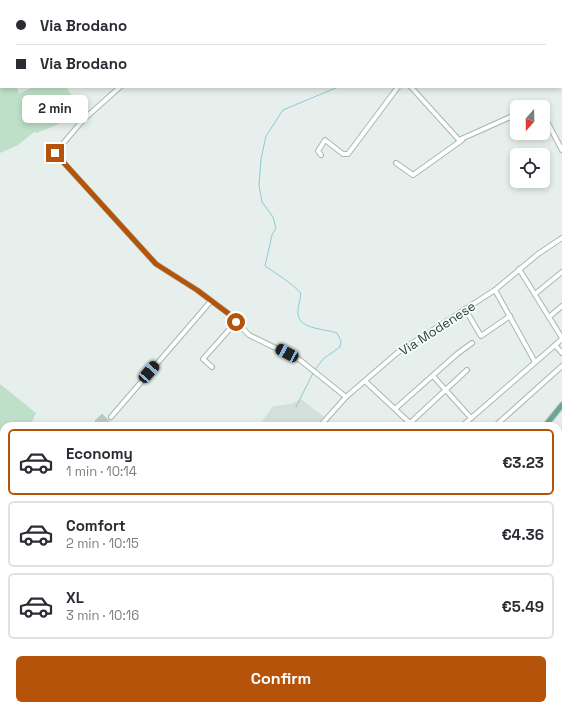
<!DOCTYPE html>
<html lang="en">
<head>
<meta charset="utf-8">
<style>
	:root { --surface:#fff; --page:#f7f7f7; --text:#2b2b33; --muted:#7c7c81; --line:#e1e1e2; --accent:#b45309 }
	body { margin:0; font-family:"Space Grotesk",sans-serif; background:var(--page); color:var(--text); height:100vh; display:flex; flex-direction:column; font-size:15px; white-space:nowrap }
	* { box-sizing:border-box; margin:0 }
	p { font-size:13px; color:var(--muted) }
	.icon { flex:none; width:22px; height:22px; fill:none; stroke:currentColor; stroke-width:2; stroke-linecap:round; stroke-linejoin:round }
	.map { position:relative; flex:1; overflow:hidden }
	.panel { position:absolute; left:0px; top:422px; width:562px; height:288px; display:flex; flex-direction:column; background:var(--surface); border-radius:12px 12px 0 0; box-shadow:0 2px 6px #0003 }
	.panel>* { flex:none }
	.top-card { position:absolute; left:0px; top:0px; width:562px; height:88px; box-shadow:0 2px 6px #0003; display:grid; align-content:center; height:88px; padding:0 16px; background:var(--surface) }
	.needle { width:26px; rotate:200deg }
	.fabs { position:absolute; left:510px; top:100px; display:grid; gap:8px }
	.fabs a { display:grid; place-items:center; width:40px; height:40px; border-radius:6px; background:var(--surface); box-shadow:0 2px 6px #0003; font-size:20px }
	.end { position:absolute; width:18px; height:18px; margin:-9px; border:5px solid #b45309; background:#fff; box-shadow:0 0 0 2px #fff }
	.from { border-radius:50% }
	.bubble { position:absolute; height:28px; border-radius:6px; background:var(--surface); box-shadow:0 2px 6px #0003; font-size:13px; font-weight:700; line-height:28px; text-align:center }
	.car { position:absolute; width:12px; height:24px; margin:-12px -6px; border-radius:5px; box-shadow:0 0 3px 1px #0007; background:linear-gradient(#222 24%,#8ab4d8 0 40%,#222 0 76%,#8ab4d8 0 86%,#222 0) }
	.top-card b { display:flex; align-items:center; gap:14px; height:38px; font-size:15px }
	.top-card b+b { border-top:1px solid var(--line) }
	.top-card i { width:10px; height:10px; background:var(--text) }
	ul { padding:7px 0 0; list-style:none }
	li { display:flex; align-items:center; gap:12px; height:66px; margin:0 8px 6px; padding:0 8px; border:2px solid var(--line); border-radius:6px }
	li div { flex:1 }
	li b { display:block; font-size:15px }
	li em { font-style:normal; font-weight:700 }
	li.on { border-color:var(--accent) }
	li>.icon { width:36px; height:36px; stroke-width:1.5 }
	.primary-button { display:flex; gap:8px; margin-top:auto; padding:8px 16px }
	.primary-button a { flex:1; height:46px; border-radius:6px; background:var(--accent); color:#fff; font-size:16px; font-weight:700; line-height:46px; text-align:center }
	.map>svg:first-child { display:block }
	.built { fill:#d4dfda }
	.green { fill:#bfe0c8 }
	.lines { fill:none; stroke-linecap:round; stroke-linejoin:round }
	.stream { stroke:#8ec9d4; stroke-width:1 }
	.building { fill:#bbcac4; stroke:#b8c9c2 }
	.minor-casing { stroke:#a8b8b2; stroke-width:6 }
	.major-casing { stroke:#c2cac8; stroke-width:7 }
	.minor { stroke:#fff; stroke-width:4 }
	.major { stroke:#6aa596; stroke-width:5 }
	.rail { stroke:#5f7d75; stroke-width:1; stroke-dasharray:8 4; stroke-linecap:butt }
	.route { stroke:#b45309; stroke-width:5 }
	.labels { text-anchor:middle; stroke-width:3.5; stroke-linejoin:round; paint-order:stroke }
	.street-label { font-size:13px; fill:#24423a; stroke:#f7fbf9 }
</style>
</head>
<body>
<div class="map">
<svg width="562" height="710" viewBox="0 0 562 710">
	<rect width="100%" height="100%" fill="#e6efeb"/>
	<!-- built -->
	<g class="built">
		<polygon points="301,399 335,426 259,426 273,406 291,404"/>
		<polygon points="271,706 348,706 353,710 271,710 273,708"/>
	</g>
	<!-- green -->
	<g class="green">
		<path d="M0 85 1 87 17 88 19 94 33 87H66L75 101C72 110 67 119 58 124 52 128 44 129 37 133L34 132 18 145 0 153Z"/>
		<polygon points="0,384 36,413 30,426 4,426 4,460 0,464"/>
	</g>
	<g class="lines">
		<!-- stream -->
		<g class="stream">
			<polyline points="513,1 514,0"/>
			<path d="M315 370 323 359 340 347 341 341 337 333C323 328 296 330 298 310 298 304 302 297 300 292 290 282 277 274 265 266L272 235 276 228 273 217 262 202 259 185 261 159 266 136 283 110 338 87"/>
			<polyline points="296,407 313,373"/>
		</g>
	</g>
	<!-- building -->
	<polygon class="building" points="102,414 112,424 109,426 100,426 95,421"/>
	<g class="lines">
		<!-- minor casing -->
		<g class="minor-casing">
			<g id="minor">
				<polyline points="228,0 229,1"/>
				<polyline points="376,0 377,1"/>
				<polyline points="481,0 482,1"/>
				<polyline points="218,1 219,0"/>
				<polyline points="257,1 260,0"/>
				<polyline points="120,87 83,120 55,153 156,264 197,290 229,314 249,335 300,360 346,397"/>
				<polyline points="411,87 459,140 517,114"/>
				<polyline points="535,107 538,107"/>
				<polyline points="543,114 562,150"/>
				<polyline points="321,155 318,151 325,140 343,154 348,154 398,87"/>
				<polyline points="396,163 413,175 462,140"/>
				<polyline points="519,269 562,338"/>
				<polyline points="495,290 535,362"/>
				<polyline points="535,294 562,272"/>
				<polyline points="465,309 481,336 510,316"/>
				<polyline points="549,317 562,306"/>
				<polyline points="555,345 562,353"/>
				<polyline points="212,367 203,359 236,322"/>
				<polyline points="433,376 471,418"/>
				<polyline points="365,381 413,426"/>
				<polyline points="395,409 457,354 472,343"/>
				<polyline points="111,417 211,301"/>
				<polyline points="410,423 467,370"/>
				<polyline points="320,426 346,397 397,353 495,290 538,254 562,238"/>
				<polyline points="462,426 562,339"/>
				<polyline points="495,426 562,366"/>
				<polyline points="558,500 562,497"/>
				<polyline points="558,554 562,550"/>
				<polyline points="0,573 4,570"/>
				<polyline points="0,600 4,603"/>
				<polyline points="558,621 562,618"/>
				<polyline points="558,637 562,642"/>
				<polyline points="204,706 209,710"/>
				<polyline points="353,706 358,710"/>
				<polyline points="184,710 186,706"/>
				<polyline points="193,710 195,706"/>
				<polyline points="224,710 228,706"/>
				<polyline points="266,710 270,706"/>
				<polyline points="496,710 498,706"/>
			</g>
		</g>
		<!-- major casing -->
		<g class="major-casing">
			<g id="major">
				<polyline points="545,426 562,405"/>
				<polyline points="308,710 311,706"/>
			</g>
		</g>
		<!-- minor -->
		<use href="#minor" class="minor"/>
		<!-- major -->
		<use href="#major" class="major"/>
		<!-- rail -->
		<g class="rail">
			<polyline points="502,0 503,1"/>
			<polyline points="561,49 562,49"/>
		</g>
	</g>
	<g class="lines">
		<!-- route -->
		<polyline class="route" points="55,153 156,264 197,290 229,314 236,322"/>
	</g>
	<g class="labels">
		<!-- street labels -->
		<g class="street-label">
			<text transform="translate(437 328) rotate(-33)" y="5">Via Modenese</text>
		</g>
	</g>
</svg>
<div class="fabs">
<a><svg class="needle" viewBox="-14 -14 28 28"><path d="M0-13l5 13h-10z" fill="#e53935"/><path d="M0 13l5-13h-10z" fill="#7c7c81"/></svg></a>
<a><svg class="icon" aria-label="locate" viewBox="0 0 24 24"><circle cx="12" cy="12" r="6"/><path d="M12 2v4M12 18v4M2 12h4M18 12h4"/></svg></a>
</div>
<i class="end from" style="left:236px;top:322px"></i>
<i class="end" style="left:55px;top:153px"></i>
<div class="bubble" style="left:22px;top:95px;width:66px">2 min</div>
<i class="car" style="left:287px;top:353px;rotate:298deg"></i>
<i class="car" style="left:149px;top:372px;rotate:41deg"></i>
<div class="top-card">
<b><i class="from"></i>Via Brodano</b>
<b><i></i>Via Brodano</b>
</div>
<section class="panel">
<ul>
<li class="on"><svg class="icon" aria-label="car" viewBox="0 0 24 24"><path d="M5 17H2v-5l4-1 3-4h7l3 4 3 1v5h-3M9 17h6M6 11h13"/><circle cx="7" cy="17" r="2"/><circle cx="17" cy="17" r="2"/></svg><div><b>Economy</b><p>1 min · 10:14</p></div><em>€3.23</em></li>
<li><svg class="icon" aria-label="car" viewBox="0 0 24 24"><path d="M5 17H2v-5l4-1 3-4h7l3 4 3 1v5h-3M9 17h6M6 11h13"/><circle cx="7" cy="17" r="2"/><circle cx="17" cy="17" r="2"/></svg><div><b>Comfort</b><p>2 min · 10:15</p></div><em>€4.36</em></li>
<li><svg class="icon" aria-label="car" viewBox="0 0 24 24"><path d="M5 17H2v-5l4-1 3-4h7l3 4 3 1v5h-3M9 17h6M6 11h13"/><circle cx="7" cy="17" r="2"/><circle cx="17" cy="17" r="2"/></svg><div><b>XL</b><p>3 min · 10:16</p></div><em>€5.49</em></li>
</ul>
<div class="primary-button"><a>Confirm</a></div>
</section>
</div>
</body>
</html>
